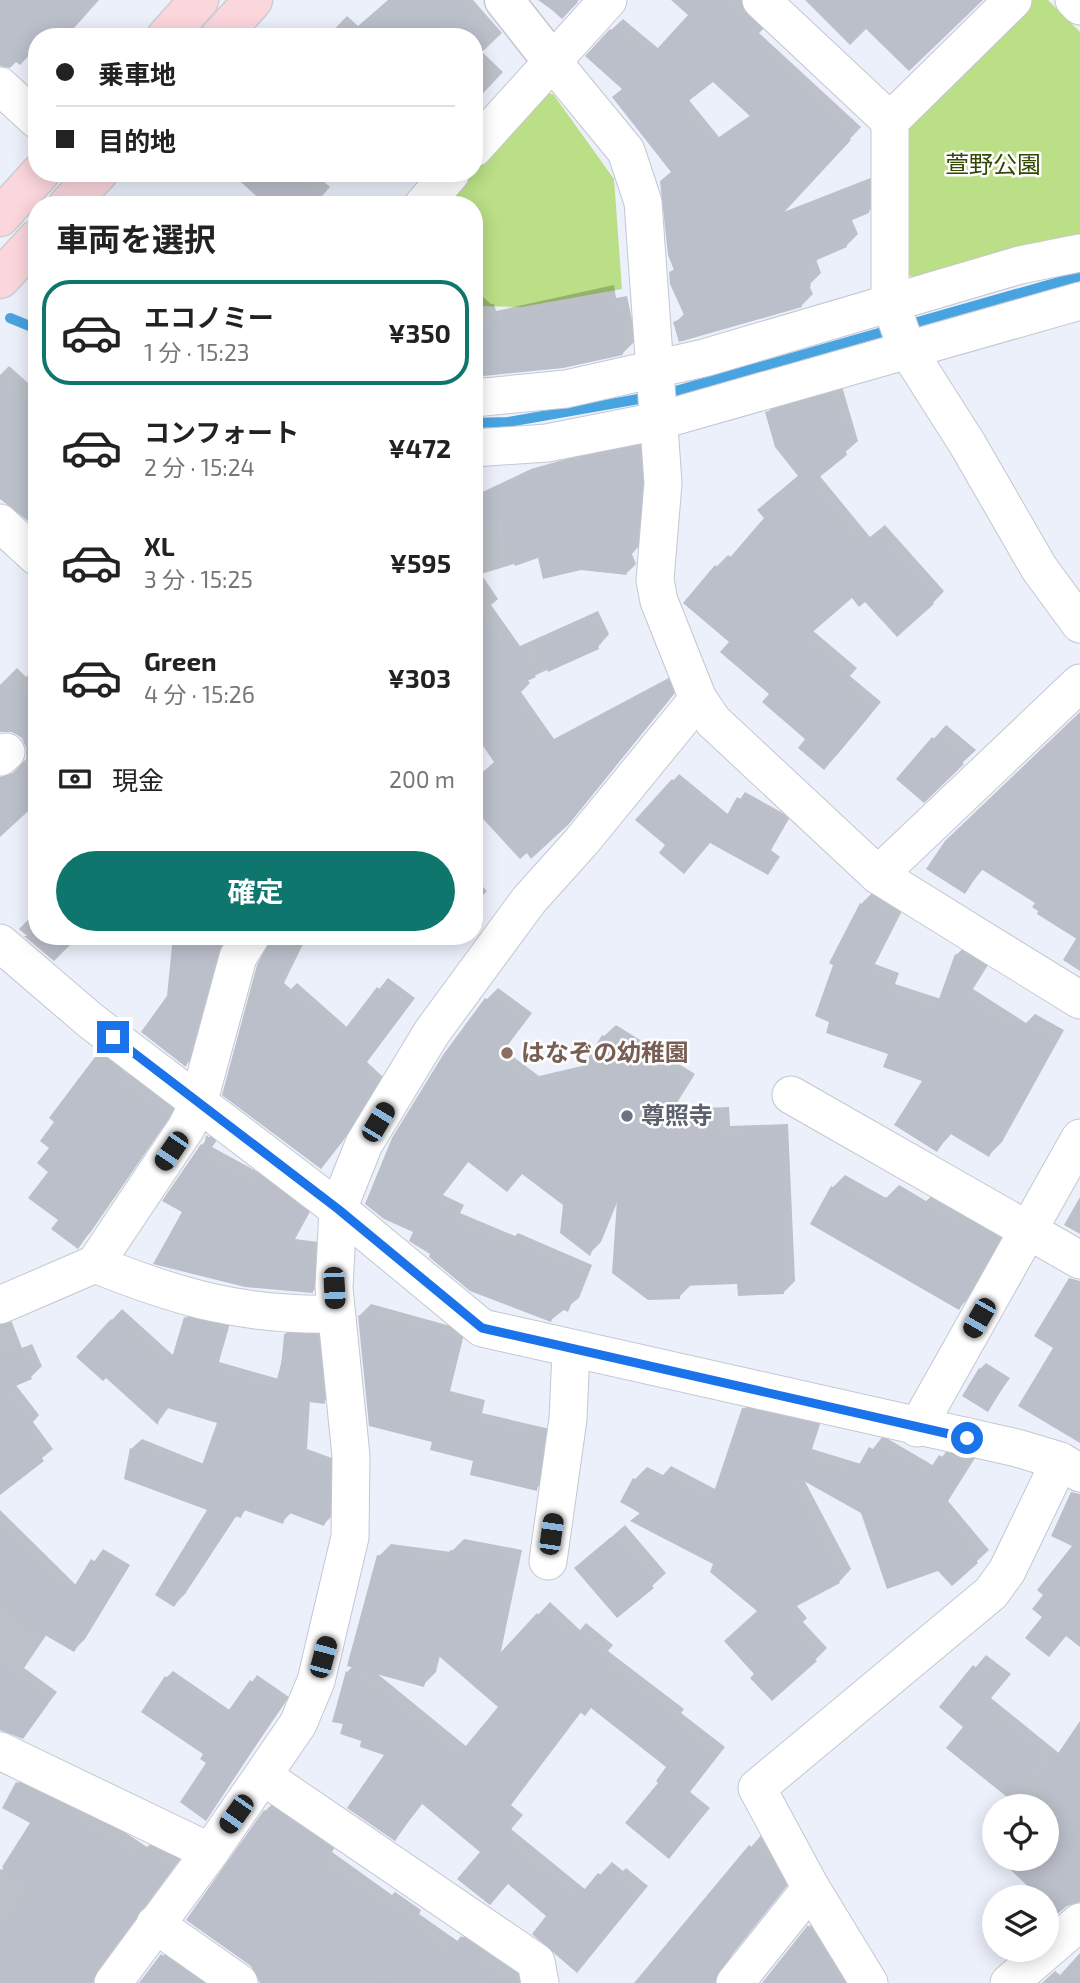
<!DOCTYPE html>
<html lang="ja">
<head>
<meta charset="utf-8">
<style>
	:root { --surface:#fff; --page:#f2f2f2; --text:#222; --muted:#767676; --line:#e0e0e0; --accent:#0f766e }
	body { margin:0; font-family:"Exo 2","Noto Sans JP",sans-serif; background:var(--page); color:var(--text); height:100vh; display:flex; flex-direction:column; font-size:26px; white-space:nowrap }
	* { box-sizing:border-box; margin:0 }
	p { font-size:23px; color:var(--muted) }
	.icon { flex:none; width:38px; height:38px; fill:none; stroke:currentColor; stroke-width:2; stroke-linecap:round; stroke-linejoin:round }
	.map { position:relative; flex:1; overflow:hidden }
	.side { position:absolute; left:28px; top:196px; width:455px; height:749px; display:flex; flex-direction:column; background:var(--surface); border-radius:28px; box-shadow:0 4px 18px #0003 }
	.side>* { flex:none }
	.banner { position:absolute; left:28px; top:28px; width:455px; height:154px; border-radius:28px; box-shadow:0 4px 18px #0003; display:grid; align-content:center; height:154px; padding:0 28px; background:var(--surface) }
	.tools { position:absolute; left:982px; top:1794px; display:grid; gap:14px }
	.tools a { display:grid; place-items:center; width:77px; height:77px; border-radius:50%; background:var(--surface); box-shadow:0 4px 18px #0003; font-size:35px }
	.end { position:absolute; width:32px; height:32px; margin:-16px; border:9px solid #1a73e8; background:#fff; box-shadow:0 0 0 4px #fff }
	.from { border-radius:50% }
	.car { position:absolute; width:21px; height:42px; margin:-21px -10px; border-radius:9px; box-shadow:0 0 5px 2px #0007; background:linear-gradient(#222 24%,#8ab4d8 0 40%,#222 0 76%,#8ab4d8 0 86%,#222 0) }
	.banner b { display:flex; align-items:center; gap:24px; height:66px; font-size:26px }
	.banner b+b { border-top:2px solid var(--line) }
	.banner i { width:18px; height:18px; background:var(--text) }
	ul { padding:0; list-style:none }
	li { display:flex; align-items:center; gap:21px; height:105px; margin:0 14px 10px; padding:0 14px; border:4px solid transparent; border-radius:28px }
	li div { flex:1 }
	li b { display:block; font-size:26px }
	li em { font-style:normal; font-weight:700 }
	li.active { border-color:var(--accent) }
	li>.icon { width:63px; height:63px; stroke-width:1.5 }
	h2 { padding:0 28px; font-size:32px; line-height:84px }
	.pay { display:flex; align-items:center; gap:18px; height:77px; padding:0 28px; font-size:26px }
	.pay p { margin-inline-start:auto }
	.cta { display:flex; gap:14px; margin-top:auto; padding:14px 28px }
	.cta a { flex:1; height:80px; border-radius:42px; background:var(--accent); color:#fff; font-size:28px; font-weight:700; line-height:80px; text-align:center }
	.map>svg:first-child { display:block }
	.green { fill:#badf86 }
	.shadow { fill:#0003; fill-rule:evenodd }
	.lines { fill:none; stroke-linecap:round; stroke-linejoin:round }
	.stream { stroke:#48a3e1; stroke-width:10 }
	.building { fill:#bbbfca; fill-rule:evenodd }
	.minor-casing { stroke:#c3c7d2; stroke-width:39 }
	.tertiary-casing { stroke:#c3c7d2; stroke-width:41 }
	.primary-casing { stroke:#cdcece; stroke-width:41 }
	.minor { stroke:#fff; stroke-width:37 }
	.tertiary { stroke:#fff; stroke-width:38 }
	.primary { stroke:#fbd6dd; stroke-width:38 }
	.route { stroke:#1a73e8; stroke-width:9 }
	.education-dot { fill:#8d6e63; stroke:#fefefe; stroke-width:2.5 }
	.worship-dot { fill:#6b7280; stroke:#fefefe; stroke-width:2.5 }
	.labels { text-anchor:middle; stroke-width:5; stroke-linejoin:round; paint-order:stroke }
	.park-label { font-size:24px; fill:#324803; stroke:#fefefe }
	.education-label { font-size:24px; font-weight:bold; fill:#785e54; stroke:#fefefe; text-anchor:start }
	.worship-label { font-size:24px; font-weight:bold; fill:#5b616d; stroke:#fefefe; text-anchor:start }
</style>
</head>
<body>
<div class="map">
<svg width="1080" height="1983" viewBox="0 0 1080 1983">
	<rect width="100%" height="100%" fill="#ecf0fb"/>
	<!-- green -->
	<g class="green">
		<polygon points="1029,0 1048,0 1080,32 1080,235 915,279 905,272 905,125"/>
		<polygon points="541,93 553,94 614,179 622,289 522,307 474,306 474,205 441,205 469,173 474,173 474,168"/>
	</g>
	<!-- shadow -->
	<g class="shadow">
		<polygon points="389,0 473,0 502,33 482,52 503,72 474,103 474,37 327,37 347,16 358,26"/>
		<polygon points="538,0 579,0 562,17"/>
		<path d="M674 0H742L768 24 759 33 861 127 781 213 873 177 880 200 868 212 851 218 858 234 846 246 816 259 821 273 809 285 813 294 801 306 675 323 685 313 671 272 675 268 672 171 624 88 611 30 623 19 659 49 690 15ZM713 80 751 115 719 137 688 99Z"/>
		<polygon points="282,31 289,37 276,37"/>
		<polygon points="248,173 314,173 330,187 314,205"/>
		<polygon points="614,285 616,298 627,296 636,340 623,353 474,375 474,289 491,304 494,304 496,311"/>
		<polygon points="9,366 37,391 37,526 0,495 0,375"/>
		<polygon points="841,383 858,441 819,475 870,537 885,525 944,591 933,603 865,599 852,596 812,630 857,668 850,676 881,702 836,756 808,739 731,641 716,567 728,555 732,558 766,518 759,510 799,475 767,413 779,401"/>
		<polygon points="644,444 647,478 639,546 632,554 636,564 627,573 581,568 540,556 481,574 498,599 491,605 520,646 598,611 609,634 598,647 527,679 530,683 521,692 554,739 678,673 682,684 578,812 527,851 496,762 474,730 474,496 531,469 609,447"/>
		<polygon points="17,668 26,677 30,674 37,681 37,799 0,835 0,783 24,764 29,756 23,737 6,730 0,724 0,685"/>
		<polygon points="1080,714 1080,971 1063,960 1077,937 1037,903 983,869 964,892"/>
		<polygon points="946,725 976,750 923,800 898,779"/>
		<polygon points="679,774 729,815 745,792 790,817 771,850 780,857 768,873 710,841 668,845 673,781"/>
		<polygon points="474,878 487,891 474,904"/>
		<polygon points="874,891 904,907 875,964 899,973 895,984 941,999 956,955 969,943 993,957 973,989 1026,1023 1035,1014 1064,1030 1002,1142 989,1155 952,1133 937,1150 925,1080 890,1053 828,1032 861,904"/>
		<polygon points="37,911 37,936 54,959 19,929"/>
		<polygon points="175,936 230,936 197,1053 186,1065 169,997"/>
		<polygon points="273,936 307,936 284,983 291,989 297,983 348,1028 388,978 415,998 367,1062 383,1077 353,1128 321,1167 224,1094"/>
		<polygon points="498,988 532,1013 504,1050 539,1076 586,1065 604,1036 616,1025 695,1074 673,1109 729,1107 730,1126 788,1124 795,1281 783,1293 739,1282 691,1285 679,1297 618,1200 601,1242 590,1253 565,1204 523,1173 507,1190 469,1161 443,1195 464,1205 460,1213 515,1236 518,1233 592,1265 579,1298 551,1320 411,1240 486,1000"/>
		<polygon points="112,1041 133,1056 123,1070 177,1107 90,1233 77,1246 60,1219 51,1171 51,1147 99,1054"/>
		<polygon points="220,1125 225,1129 212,1147 265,1176 317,1199 295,1239 326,1243 325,1279 313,1291 184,1211 202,1145"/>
		<polygon points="845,1175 886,1198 899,1185 926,1201 932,1196 1011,1225 972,1295 959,1308 812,1223 833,1187"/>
		<polygon points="1080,1197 1080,1234 1064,1225"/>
		<polygon points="371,1304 465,1330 450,1391 485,1400 482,1413 554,1430 548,1477 536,1489 434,1440 371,1424 360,1315"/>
		<polygon points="196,1307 232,1316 219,1362 279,1379 285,1334 296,1324 328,1325 334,1391 324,1402 310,1400 307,1449 340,1461 335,1513 324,1524 292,1512 282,1522 247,1509 240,1516 237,1515 185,1594 174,1605 210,1509 131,1449 142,1439 204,1464 219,1421 169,1407 158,1422 106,1375 78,1357 122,1309 174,1356 186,1318"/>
		<polygon points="0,1314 9,1315 22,1348 32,1344 42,1366 31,1377 15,1384 39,1415 33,1422 53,1449 0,1493"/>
		<polygon points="986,1363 1010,1378 988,1409 980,1369"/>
		<polygon points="756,1397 824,1412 812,1449 861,1464 883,1436 934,1466 953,1444 975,1458 948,1501 989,1550 952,1584 938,1569 862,1511 803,1478 851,1569 839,1582 796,1605 807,1618 803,1622 827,1648 815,1660 756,1674 759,1610 715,1564 623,1502 635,1479 647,1467 663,1475 671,1466 717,1490 744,1409"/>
		<polygon points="0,1510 77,1586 103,1549 130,1565 85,1639 74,1650 47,1634 24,1668 57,1692 23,1737 0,1730"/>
		<polygon points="625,1525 666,1573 652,1586 577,1568"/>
		<path d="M464 1539 522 1550 500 1656 550 1602 580 1630 586 1623 613 1645 608 1651 684 1709 681 1713 725 1747 690 1792 710 1808 669 1857 660 1783 669 1767 592 1706 582 1711 511 1805 523 1815 511 1829 586 1890 612 1862 623 1871 626 1868 648 1886 577 1971 549 1916 482 1852 423 1803 395 1839 386 1754 345 1723 334 1720 348 1671 353 1666 379 1556 391 1544 451 1552ZM440 1655 500 1706 467 1747 374 1671 423 1685 436 1672Z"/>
		<polygon points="986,1655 1011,1674 991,1698 1060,1754 1080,1724 1080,1900 1042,1897 1046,1858 1046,1806 1021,1806 949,1748 966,1726 942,1707"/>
		<polygon points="173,1671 231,1711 257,1675 289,1697 206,1818 208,1763 166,1678"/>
		<polygon points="31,1770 147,1847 155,1841 182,1857 109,1956 105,1965 111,1983 0,1983 0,1869 2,1870 32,1822 18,1783"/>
		<polygon points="279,1798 343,1834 332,1852 392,1895 395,1892 421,1910 419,1914 459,1942 475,1924 494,1937 485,1950 525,1978 521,1983 261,1983 265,1811"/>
		<polygon points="763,1833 798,1872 731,1956 726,1966 732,1983 636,1983"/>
		<polygon points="822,1914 865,1983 764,1983 810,1926"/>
		<polygon points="175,1942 235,1983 141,1983"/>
		<polygon points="1080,1953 1080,1983 1042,1983 1055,1971 1060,1975"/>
	</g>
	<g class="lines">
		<!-- stream -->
		<g class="stream">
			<polyline points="10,318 37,329"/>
			<polyline points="907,325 1080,276"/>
			<polyline points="665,394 893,329"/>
			<polyline points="474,423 508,422 650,397"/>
		</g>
	</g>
	<!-- building -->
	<g class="building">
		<polygon points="0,0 99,0 66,37 37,37 37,47 20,65 16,62 10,68 0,66"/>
		<polygon points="388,0 452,0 484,37 346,37"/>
		<polygon points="541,0 575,0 578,2 562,19"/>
		<path d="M671 0H718L757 36 749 45 851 140 775 222 862 188 869 205V213L838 226 847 247 803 266 811 286 796 292 802 307 679 342 673 322 685 317 670 284 669 272 674 270 668 255 660 181 671 172 612 97 622 89 585 56 610 29 647 60 688 15ZM713 82 751 117 706 147 677 110Z"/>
		<polygon points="805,0 983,0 909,71 866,29 850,45"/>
		<polygon points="231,173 291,173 327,205 266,205"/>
		<polygon points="601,297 604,310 615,309 623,355 563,368 474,377 474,325"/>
		<polygon points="0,382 37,414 37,528 0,499"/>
		<polygon points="830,394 847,455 807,487 858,547 873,535 934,604 897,637 865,602 859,607 852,598 801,642 846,681 840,689 871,714 824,770 798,748 805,739 762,702 769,694 720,652 729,642 683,603 715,565 720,569 764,518 757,510 798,476 775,447 765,412"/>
		<polygon points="635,453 639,489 630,558 616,545 627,575 581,570 543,579 538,558 515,566 500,519 474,531 474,499 535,473 598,456"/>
		<polygon points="474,603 510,654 517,649 536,677 516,686 522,694 511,701 544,747 668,681 674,694 569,824 531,859 527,853 520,859 474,809 474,780 494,762 474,733"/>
		<polygon points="588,619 599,649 548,672 538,641"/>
		<polygon points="17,685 37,706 37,803 0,837 0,777 13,773 26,759 26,748 22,738 13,732 0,732 0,699"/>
		<polygon points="1080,712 1080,941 1037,914 1038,911 1032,907 1035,903 981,869 965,894 926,869 945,841"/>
		<polygon points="932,737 964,764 924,803 896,779"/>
		<polygon points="672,779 723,822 737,797 785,824 766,857 775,864 768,875 710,843 684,874 659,853 665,845 635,820"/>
		<polygon points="860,903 893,920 864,977 887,985 884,996 934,1013 955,954 981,970 961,1003 1015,1036 1021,1026 1053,1043 989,1157 949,1133 937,1152 894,1125 922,1081 883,1067 888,1054 826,1033 829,1022 815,1016 833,965 829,963"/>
		<polygon points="24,936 79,936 54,961"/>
		<polygon points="173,936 219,943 186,1067 141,1032 167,996"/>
		<polygon points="272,936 286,936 299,943 278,985 338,1038 377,987 406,1009 358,1073 374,1087 343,1141 321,1169 222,1095 257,965"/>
		<polygon points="485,998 521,1026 493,1063 527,1087 578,1075 602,1035 685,1086 663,1120 718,1118 719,1137 777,1135 784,1294 738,1296 737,1284 681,1286 680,1299 648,1300 612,1273 618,1186 590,1256 560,1233 563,1205 522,1174 507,1192 467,1161 433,1207 454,1217 449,1225 503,1248 505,1244 582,1277 568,1312 557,1307 551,1322 470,1291 429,1257 430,1254 409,1241 413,1232 384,1219 365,1204 392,1138 443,1055"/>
		<polygon points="98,1053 121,1070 111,1084 166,1121 78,1249 51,1229 58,1220 28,1198 48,1172 37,1163 49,1148 40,1141 54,1122 49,1118"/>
		<polygon points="206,1135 215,1142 201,1160 255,1189 262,1177 306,1211 285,1250 315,1255 313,1293 245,1287 153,1264 182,1212 162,1201 201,1144 204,1146"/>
		<polygon points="831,1186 876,1212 885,1197 914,1213 918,1207 962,1233 969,1221 1000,1238 959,1310 810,1224"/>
		<polygon points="1069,1278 1080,1281 1080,1443 1018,1406 1053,1348 1034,1336"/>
		<polygon points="358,1315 455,1341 439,1403 474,1411 471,1424 544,1441 537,1491 470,1475 473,1461 430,1450 432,1442 369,1426"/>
		<polygon points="184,1317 223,1326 210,1372 274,1391 282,1360 284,1334 318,1335 325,1404 301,1401 297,1459 330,1472 329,1512 324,1526 287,1512 283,1524 244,1510 241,1518 234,1516 174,1607 155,1595 207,1510 124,1479 130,1448 198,1476 217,1423 161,1406 158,1425 106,1378 103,1381 76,1357 111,1319 168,1371"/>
		<polygon points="20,1354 32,1379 2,1392 29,1428 22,1433 44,1461 0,1495 0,1363"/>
		<polygon points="979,1368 1005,1384 988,1412 962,1396"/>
		<polygon points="742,1408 813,1424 801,1461 852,1477 869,1447 924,1478 939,1455 964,1471 937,1514 978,1563 952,1586 938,1571 887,1589 861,1513 779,1467 840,1583 782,1614 797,1631 792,1635 817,1661 772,1701 750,1678 754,1674 724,1641 757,1611 710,1572 713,1564 630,1521 640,1513 620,1502 633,1478 653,1488 658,1477 710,1504"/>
		<polygon points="1071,1492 1080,1494 1080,1647 1066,1636 1049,1657 1025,1638 1042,1617 1032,1609 1043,1595 1037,1590 1072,1546 1051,1536"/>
		<polygon points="0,1532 67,1598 91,1559 120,1577 74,1652 38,1631 0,1594"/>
		<polygon points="611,1537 654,1588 617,1618 574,1568"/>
		<polygon points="450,1550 510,1562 489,1665 537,1613 567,1641 579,1639 602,1658 597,1664 674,1722 670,1726 714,1760 679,1805 699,1821 669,1859 625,1823 658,1783 656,1781 666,1767 591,1708 585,1716 580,1712 500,1818 512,1828 500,1842 574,1902 598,1873 610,1882 613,1879 637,1899 577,1973 532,1934 546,1916 508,1884 490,1905 457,1879 480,1852 421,1803 395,1841 347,1808 384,1755 360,1747 361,1741 340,1734 343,1724 332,1722 346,1671 455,1759 498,1707 433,1651 424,1687 347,1666 377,1555 447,1565"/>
		<polygon points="973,1665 1000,1686 981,1710 1039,1757 1007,1797 946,1748 963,1727 939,1707"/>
		<polygon points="0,1670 48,1704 23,1739 0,1730"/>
		<polygon points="165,1676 224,1717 250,1680 284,1703 206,1821 180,1802 206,1763 200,1759 203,1754 141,1712"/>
		<polygon points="1080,1721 1080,1902 1067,1906 1057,1914 1046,1904 1046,1897 1039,1897 998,1858 1046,1858 1046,1771"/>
		<polygon points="16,1782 76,1811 70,1820 133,1859 141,1853 170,1871 96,1970 92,1983 0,1983 0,1934 35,1887 2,1867 30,1823 2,1808"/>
		<polygon points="273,1809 331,1848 319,1866 378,1907 380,1904 409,1924 407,1928 447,1956 461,1936 482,1951 473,1964 500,1983 405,1983 382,1967 370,1983 260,1983 251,1966 186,1920 264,1810 270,1814"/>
		<polygon points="749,1845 775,1866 786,1886 719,1970 715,1983 634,1983"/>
		<polygon points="808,1925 827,1954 821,1962 844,1983 762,1983"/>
		<polygon points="161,1954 202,1983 139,1983"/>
	</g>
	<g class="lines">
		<!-- minor casing -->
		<g class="minor-casing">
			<g id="minor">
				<polyline points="761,0 890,121"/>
				<polyline points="1013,0 890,121 890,302 907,349 968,445 1039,568 1080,624"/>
				<polyline points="1074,0 1080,6"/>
				<polyline points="552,61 626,151 643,202 663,483 655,580 659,601 698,699 713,721 878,875 1080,1000"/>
				<polyline points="0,86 37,120"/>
				<polyline points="474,148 608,0"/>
				<polyline points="423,205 451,173"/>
				<polyline points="474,398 566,389 704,358 1020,265 1080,253"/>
				<polyline points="474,448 547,443 658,421 1080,301"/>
				<polyline points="0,523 37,557"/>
				<polyline points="0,757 6,752"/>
				<polyline points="878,875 1080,683"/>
				<polyline points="0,943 91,1021 338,1209 482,1328 1017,1448 1060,1461 1080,1473"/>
				<polyline points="791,1095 1080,1260"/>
				<path d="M95 1264C179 1298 244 1316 335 1314"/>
				<polyline points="0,1305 95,1264 186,1128 198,1104 238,957 251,936"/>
				<polyline points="917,1428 1080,1138"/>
				<polyline points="548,1561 568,1419 571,1351"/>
				<polyline points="0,1751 210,1852"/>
				<polyline points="263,1776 536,1962 540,1983"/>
				<polyline points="155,1924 239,1983"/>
				<polyline points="113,1983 210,1852 298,1724 316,1681 350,1537 351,1456 334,1288 338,1209 364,1144 432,1032 529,900 582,841 698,699"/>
				<polyline points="735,1983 811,1888"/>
				<polyline points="869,1983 811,1888 757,1788 991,1593 1007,1571 1060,1461"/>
				<polyline points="1009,1983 1080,1922"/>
			</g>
		</g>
		<!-- tertiary casing -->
		<g class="tertiary-casing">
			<polyline id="tertiary" points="504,0 552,61"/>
		</g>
		<!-- primary casing -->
		<g class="primary-casing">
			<g id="primary">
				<polyline points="166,37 199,0"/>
				<polyline points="220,37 253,0"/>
				<polyline points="68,205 98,173"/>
				<polyline points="0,217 40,173"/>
				<polyline points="0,279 37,239"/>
			</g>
		</g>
		<!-- minor -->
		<use href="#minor" class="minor"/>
		<!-- tertiary -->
		<use href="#tertiary" class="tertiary"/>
		<!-- primary -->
		<use href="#primary" class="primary"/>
	</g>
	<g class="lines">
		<!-- route -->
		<polyline class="route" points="113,1037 338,1209 482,1328 967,1438"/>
	</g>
	<!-- markers -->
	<circle class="education-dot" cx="507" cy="1053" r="7"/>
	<circle class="worship-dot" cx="627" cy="1116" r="7"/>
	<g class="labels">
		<!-- park labels -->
		<g class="park-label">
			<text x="993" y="173">萱野公園</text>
		</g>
		<!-- education labels -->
		<g class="education-label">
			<text x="521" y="1061">はなぞの幼稚園</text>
		</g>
		<!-- worship labels -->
		<g class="worship-label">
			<text x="641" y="1124">尊照寺</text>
		</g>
	</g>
</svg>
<div class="tools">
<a><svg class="icon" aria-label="locate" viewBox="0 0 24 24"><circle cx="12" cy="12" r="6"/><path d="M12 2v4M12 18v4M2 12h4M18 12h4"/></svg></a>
<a><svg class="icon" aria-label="layers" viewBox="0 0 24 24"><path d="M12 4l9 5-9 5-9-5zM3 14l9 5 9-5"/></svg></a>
</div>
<i class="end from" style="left:967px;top:1438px"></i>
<i class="end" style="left:113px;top:1037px"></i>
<i class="car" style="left:378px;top:1122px;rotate:31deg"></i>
<i class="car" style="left:171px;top:1151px;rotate:214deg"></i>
<i class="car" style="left:334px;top:1288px;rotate:177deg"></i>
<i class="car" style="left:979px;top:1318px;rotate:210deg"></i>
<i class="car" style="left:551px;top:1534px;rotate:8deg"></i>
<i class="car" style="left:323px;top:1657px;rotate:15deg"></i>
<i class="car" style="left:236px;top:1814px;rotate:215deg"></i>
<div class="banner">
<b><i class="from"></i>乗車地</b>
<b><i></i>目的地</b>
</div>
<section class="side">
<h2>車両を選択</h2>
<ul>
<li class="active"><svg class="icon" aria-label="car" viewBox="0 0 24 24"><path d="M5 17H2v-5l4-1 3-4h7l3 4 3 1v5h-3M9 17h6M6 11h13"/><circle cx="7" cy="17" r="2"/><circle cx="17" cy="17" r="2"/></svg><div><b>エコノミー</b><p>1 分 · 15:23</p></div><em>¥350</em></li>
<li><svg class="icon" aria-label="car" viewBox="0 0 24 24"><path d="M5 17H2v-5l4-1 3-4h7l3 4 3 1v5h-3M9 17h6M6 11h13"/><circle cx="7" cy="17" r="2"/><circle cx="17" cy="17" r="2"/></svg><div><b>コンフォート</b><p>2 分 · 15:24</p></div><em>¥472</em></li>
<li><svg class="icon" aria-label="car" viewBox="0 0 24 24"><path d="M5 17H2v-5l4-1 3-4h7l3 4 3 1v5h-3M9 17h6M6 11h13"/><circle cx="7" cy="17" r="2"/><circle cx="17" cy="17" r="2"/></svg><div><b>XL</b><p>3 分 · 15:25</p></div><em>¥595</em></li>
<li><svg class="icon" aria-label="car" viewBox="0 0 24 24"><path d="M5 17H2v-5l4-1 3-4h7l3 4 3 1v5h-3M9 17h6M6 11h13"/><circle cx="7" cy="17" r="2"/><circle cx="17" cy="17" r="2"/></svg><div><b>Green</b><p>4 分 · 15:26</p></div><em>¥303</em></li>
</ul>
<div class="pay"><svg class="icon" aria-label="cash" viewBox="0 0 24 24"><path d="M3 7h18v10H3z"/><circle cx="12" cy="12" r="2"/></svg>現金<p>200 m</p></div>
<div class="cta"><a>確定</a></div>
</section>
</div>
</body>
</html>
